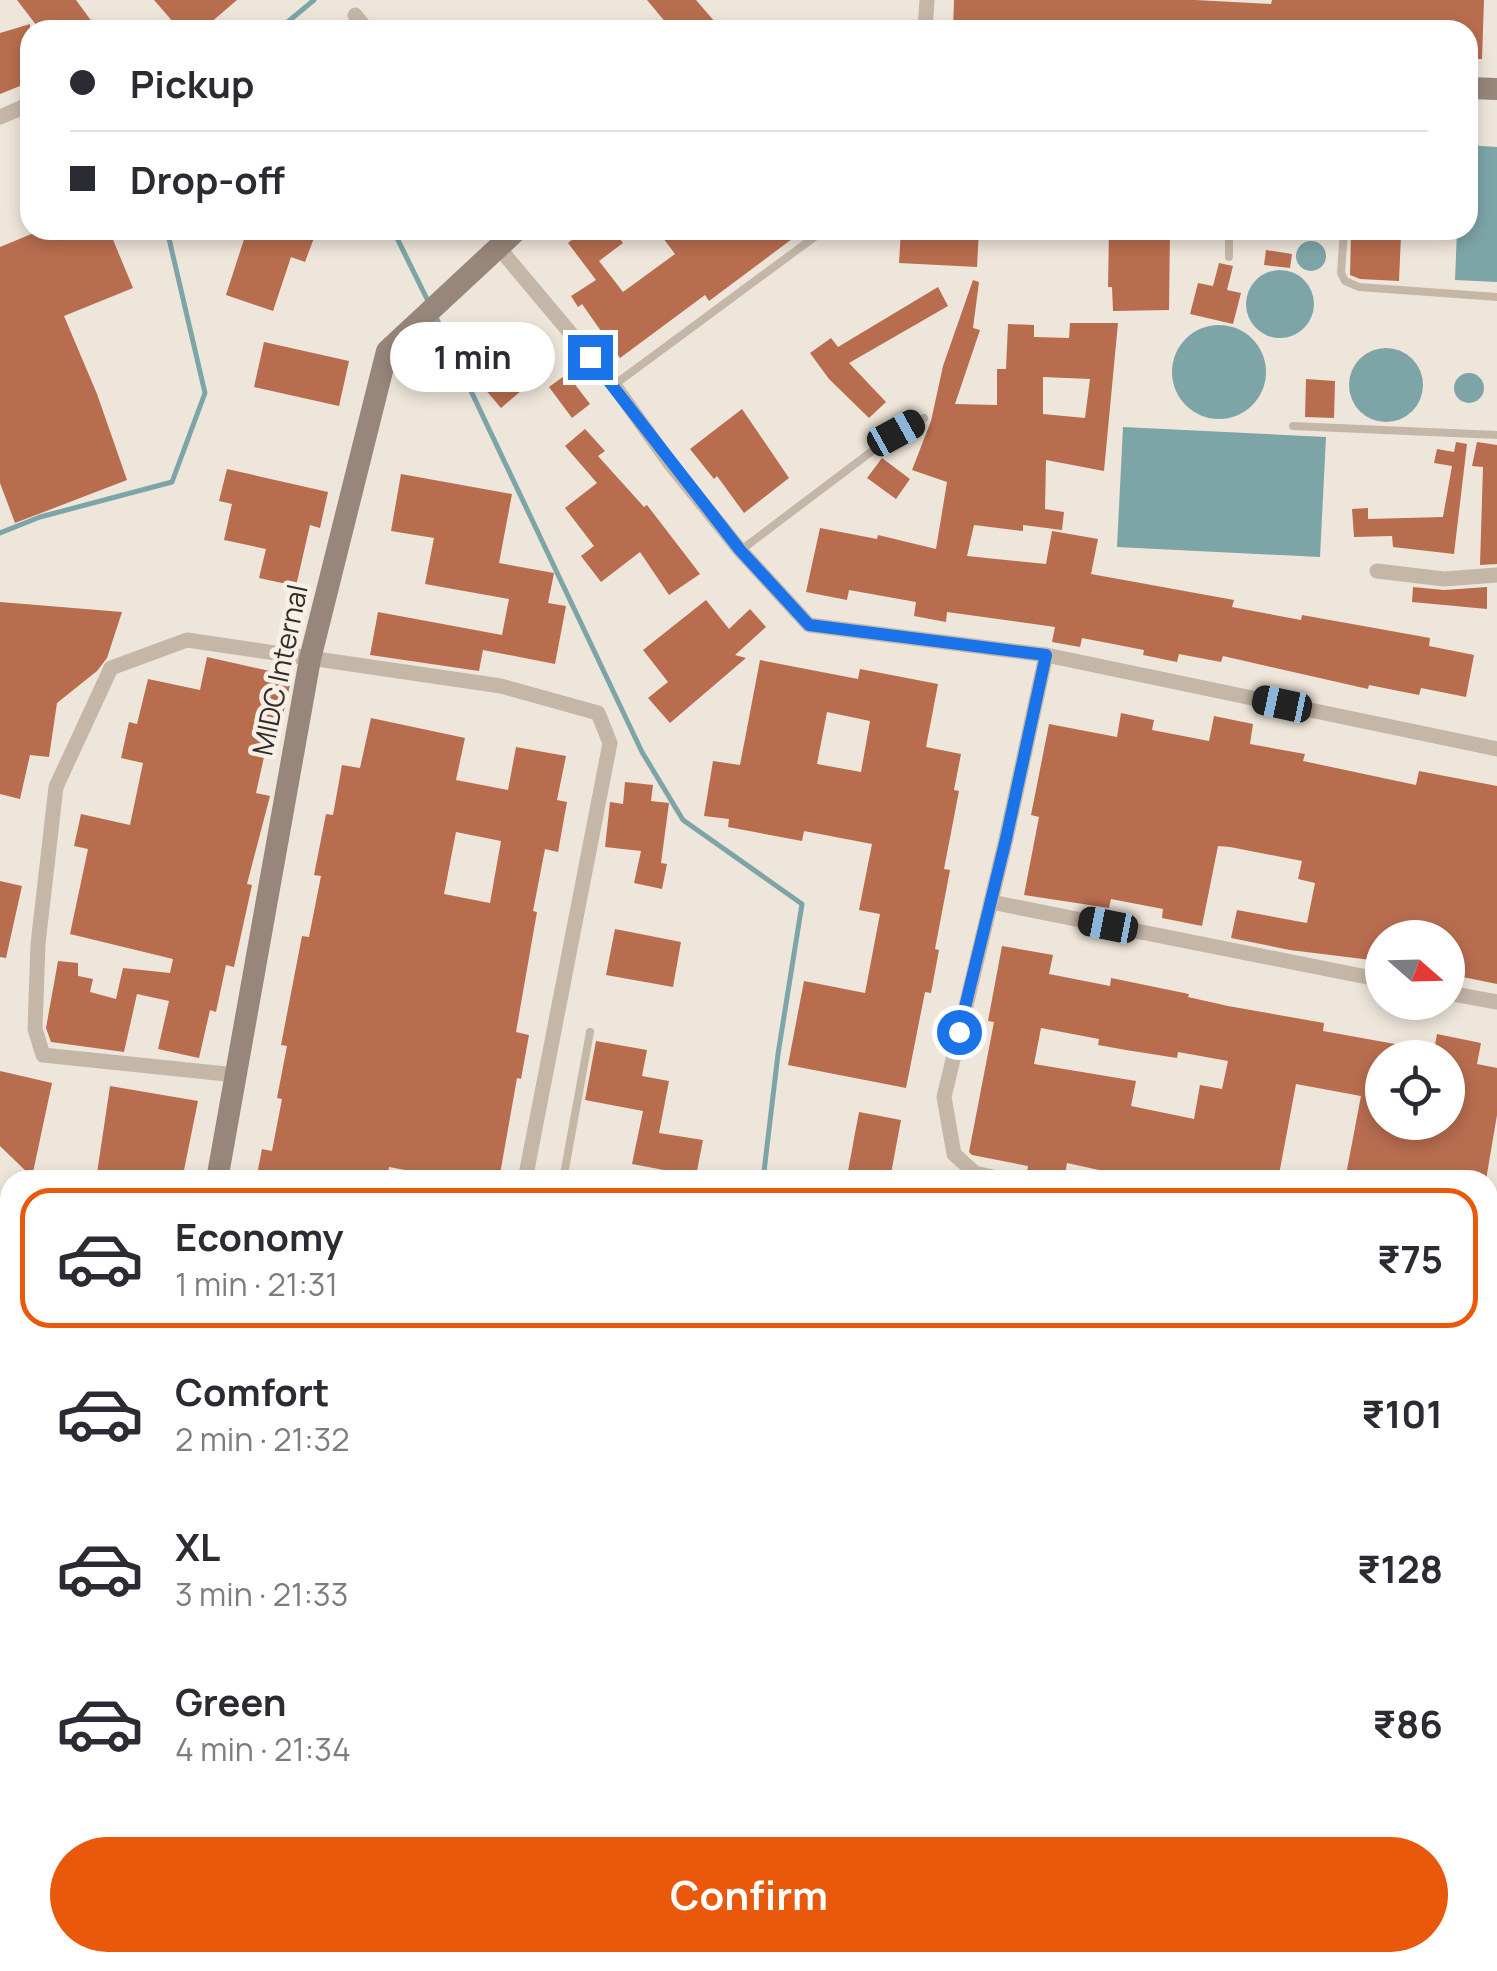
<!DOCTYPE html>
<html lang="en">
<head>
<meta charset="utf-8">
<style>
	:root { --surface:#fff; --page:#f2f2f3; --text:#2b2b33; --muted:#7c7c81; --line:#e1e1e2; --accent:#ea580c }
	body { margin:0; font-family:Manrope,sans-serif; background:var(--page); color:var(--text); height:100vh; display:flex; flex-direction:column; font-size:38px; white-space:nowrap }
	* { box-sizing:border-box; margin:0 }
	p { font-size:32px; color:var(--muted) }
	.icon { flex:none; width:55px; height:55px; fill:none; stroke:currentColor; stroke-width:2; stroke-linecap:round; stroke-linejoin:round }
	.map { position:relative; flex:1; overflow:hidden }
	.panel { position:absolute; left:0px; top:1170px; width:1498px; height:802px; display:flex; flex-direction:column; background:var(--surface); border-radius:30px 30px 0 0; box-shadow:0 5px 15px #0003 }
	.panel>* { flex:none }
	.top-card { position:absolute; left:20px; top:20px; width:1458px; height:220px; border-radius:30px; box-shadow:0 5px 15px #0003; display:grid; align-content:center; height:220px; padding:0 50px; background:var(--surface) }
	.needle { width:65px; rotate:110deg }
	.controls { position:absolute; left:1365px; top:920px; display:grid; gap:20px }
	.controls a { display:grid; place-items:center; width:100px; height:100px; border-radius:50%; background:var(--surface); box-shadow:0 5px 15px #0003; font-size:50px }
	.end { position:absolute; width:45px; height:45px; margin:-22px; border:12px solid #1a73e8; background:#fff; box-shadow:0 0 0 5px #fff }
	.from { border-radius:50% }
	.bubble { position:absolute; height:70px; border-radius:35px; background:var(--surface); box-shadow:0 5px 15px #0003; font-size:32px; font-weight:700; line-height:70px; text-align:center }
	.car { position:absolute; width:30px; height:60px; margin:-30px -15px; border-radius:12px; box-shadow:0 0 8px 2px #0007; background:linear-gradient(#222 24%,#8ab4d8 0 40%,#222 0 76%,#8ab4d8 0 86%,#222 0) }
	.top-card b { display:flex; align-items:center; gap:35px; height:95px; font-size:38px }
	.top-card b+b { border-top:2px solid var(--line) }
	.top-card i { width:25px; height:25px; background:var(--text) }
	ul { padding:18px 0 0; list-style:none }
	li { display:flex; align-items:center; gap:30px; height:140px; margin:0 20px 15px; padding:0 30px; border:5px solid transparent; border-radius:30px }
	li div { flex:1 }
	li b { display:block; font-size:38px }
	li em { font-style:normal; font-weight:700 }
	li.on { border-color:var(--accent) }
	li>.icon { width:90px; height:90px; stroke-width:1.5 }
	.cta { display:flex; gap:20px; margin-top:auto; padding:20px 50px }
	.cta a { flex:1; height:115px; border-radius:60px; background:var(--accent); color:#fff; font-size:40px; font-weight:700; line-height:115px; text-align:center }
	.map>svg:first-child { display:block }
	.water { fill:#7da5a8 }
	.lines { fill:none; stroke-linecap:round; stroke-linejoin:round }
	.stream { stroke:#7da5a8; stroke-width:5 }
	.building { fill:#b86d4f; fill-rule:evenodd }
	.lane { stroke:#c5b7a8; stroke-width:8 }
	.street { stroke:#c5b7a8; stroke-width:15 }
	.secondary { stroke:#98867a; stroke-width:22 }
	.route { stroke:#1a73e8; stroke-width:12 }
	.labels { text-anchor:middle; stroke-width:9; stroke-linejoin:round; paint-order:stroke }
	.street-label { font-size:28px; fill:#332c28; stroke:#f7f0e7 }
</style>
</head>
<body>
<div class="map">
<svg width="1497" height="1971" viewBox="0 0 1497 1971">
	<rect width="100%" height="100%" fill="#efe6db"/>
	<!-- water -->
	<g class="water">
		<polygon points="1468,145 1497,147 1497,282 1455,280 1457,230 1468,230"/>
		<circle cx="1311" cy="256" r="15"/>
		<circle cx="1280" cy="304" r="34"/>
		<circle cx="1219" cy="372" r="47"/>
		<circle cx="1386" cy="385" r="37"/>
		<circle cx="1469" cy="388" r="15"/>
		<polygon points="1123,427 1326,437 1320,557 1117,547"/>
	</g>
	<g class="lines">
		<!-- stream -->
		<g class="stream">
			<polyline points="278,30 314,0"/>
			<polyline points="393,230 428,301"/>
			<polyline points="435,315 642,752 683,820 802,904 778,1054 763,1180"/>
			<polyline points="0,533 40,517 172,482 205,393 167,230"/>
			<polyline points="1488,1756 1497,1758"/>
		</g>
	</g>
	<!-- building -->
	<g class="building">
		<polygon points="17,0 76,0 98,30 40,30"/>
		<polygon points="154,0 237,0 202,30 180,30"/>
		<polygon points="647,0 696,0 715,22 706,30 672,30"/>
		<polygon points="954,0 1195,0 1271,4 1272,0 1484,0 1482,59 1468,59 1468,30 953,30"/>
		<polygon points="30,24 30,82 0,94 0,33"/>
		<polygon points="41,230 109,230 133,288 64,316 97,394 127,480 15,523 0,483 0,247"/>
		<polygon points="247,230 292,230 314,238 305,262 291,257 273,311 226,295"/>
		<polygon points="584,230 613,230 623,243 599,261 623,292 675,254 657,230 804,230 709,301 705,295 620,358 582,304 578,307 571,296 596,280 568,243"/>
		<polygon points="901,230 979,230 977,267 899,263"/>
		<polygon points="1109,230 1170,230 1169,310 1113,311 1112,287 1108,287"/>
		<polygon points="1351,235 1401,236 1399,281 1360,279 1350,275"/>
		<polygon points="1266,250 1292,254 1290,268 1264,265"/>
		<polygon points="1219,263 1233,266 1227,290 1241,293 1233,324 1190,314 1198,283 1213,286"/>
		<path d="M973 280 979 282 973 328 980 330 955 404 997 405V369H1006L1008 324 1034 325V337L1069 338 1070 323H1118L1104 471 1046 460 1045 509 1064 512 1062 530 1023 525V531L974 525 967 556 1046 564 1052 531 1098 539 1091 574 1234 600 1232 607 1301 620 1302 615 1430 638 1429 646 1474 655 1466 697 1421 688 1419 695 1369 685 1368 689 1223 656 1221 662 1179 654 1177 662 1143 655 1144 650 1082 638 1080 647 1052 642 1055 627 947 612 946 622 914 616 916 602 849 590 847 600 806 592 820 528 877 539 878 535 936 549 947 482 912 470 931 421 943 366ZM1043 377 1090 379 1085 418 1043 414Z"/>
		<polygon points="938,287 948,306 849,363 886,402 869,418 829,379 810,353 831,338 838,347"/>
		<polygon points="524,341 548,368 501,408 478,381"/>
		<polygon points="264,342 349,361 339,406 254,387"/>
		<polygon points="567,374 590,404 572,418 549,387"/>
		<polygon points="1306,379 1335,381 1334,418 1305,417"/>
		<polygon points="742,409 789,478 744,513 717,476 714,479 690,449"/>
		<polygon points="585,429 605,451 598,456 644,507 647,505 700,574 669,595 640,552 601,582 581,556 594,546 565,508 597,483 565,446"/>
		<polygon points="1456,442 1467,444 1454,554 1393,547 1392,536 1354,537 1352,509 1368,508 1368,519 1443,517 1452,466 1434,463 1437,449 1454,452"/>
		<polygon points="1477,442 1497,445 1497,564 1480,565 1483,467 1472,466"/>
		<polygon points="882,458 910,479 896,499 867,478"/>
		<polygon points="227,469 328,492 320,528 310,525 296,586 259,578 266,549 224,540 232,504 219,501"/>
		<polygon points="401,474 512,494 499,563 554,573 548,603 566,606 555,664 483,650 479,671 370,655 378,612 502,635 509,599 425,584 434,538 391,531"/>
		<polygon points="1413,587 1444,590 1487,587 1487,609 1412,602"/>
		<polygon points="706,600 729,629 750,609 766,627 735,655 746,658 670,723 648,698 668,682 643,650"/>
		<polygon points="0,602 122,612 107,658 97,671 57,703 49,757 30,755 20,799 0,794"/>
		<polygon points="207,657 292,676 279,732 270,730 256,793 270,796 247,884 252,885 234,967 226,965 216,1012 210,1010 199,1058 158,1049 169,1001 137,994 124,1052 51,1042 46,1028 58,961 78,963 78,976 93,979 90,992 116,999 123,968 170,973 173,959 70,934 88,849 74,846 81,814 130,825 143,763 121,758 129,722 137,724 148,679 200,690"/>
		<path d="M760 660 858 679 860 669 938 684 926 747 961 754 954 790 959 791 944 869 950 870 935 949 939 950 931 993 925 992 906 1088 788 1065 804 981 865 993 880 914 859 910 872 844 804 831 802 841 728 827 729 819 704 816 713 761 740 765ZM827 712 870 721 861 772 817 764Z"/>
		<polygon points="1121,713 1154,720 1152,730 1209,741 1214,716 1253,724 1250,744 1305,754 1303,761 1416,785 1419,771 1497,786 1497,984 1448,974 1448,938 1382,938 1379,961 1290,950 1231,938 1237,910 1307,923 1315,883 1298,879 1302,861 1230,847 1218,846 1202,926 1162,918 1163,909 1111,899 1109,908 1024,895 1039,817 1031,815 1049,724 1117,737"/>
		<path d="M371 718 465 738 456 780 508 790 516 747 566 756 557 800 567 802 558 852 545 849 533 911 537 912 516 1032 529 1035 521 1079 517 1078 499 1180H458L389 1167 387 1180H256L262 1149 272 1151 282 1099 277 1098 287 1046 281 1045 302 936 309 937 321 876 314 875 326 814 333 815 342 765 360 768ZM456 832 501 841 490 903 444 894Z"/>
		<polygon points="625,782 653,785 651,801 669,803 661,863 667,864 662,889 634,883 641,851 605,847 610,802 623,804"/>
		<polygon points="0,881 22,886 6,958 0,957"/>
		<polygon points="615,929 681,942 673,987 606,975"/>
		<path d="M1002 946 1053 955 1049 974 1110 986 1111 978 1189 994 1188 997 1228 1006 1324 1023 1323 1031 1434 1051 1437 1034 1481 1043 1477 1064 1497 1068V1115L1486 1180H1345L1361 1096 1296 1084 1278 1180H1145L1067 1163 1064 1180 1027 1173 1028 1166 972 1155 969 1152 994 1022 988 1021ZM1041 1028 1099 1039 1098 1045 1126 1050 1177 1058 1178 1052 1228 1061 1222 1089 1200 1085 1194 1119 1131 1106 1136 1081 1034 1064ZM1382 1058H1448V1122H1382Z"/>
		<polygon points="596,1041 647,1050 642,1076 669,1081 659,1133 703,1140 696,1176 632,1164 643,1111 585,1100"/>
		<polygon points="0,1071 52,1083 32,1177 0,1146"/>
		<polygon points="110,1086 198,1101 182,1180 96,1180"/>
		<polygon points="859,1112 901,1120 890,1179 848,1171"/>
	</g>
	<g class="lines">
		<!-- lane -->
		<g class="lane">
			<polyline points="1344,230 1341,273 1345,281 1359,287 1497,297"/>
			<polyline points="1229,257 1229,230"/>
			<polyline points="614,385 824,230"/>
			<polyline points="1293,426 1497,435"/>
			<polyline points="741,550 896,433 924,418"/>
			<polyline points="563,1180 590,1032"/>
			<polyline points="0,1620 10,1622"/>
			<polyline points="0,1761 10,1763"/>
			<polyline points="0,1937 10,1939"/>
			<polyline points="127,1962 169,1971"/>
			<polyline points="11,1971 12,1962"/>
			<polyline points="188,1971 190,1962"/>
			<polyline points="1179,1971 1188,1962"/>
		</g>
		<!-- street -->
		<g class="street">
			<polyline points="355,15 367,30"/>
			<polyline points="925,30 927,0"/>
			<polyline points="0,117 30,104"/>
			<polyline points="499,248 614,385 669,462 740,550 809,625 1046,655 1497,749"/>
			<polyline points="1377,571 1444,579 1497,575"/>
			<polyline points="991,902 1382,980"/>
			<polyline points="1448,993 1497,1002"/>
			<polyline points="236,1075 43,1055 35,1029 38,944 56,787 111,668 187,640 501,686 598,713 610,743 525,1180"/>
			<polyline points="1006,1180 975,1173 954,1154 944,1097 1006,839 1046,655"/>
			<polyline points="1488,1582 1497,1584"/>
		</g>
		<!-- secondary -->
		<g class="secondary">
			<polyline points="1468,88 1497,89"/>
			<polyline points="217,1180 310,659 387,351 517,230"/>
			<polyline points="1488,1331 1497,1282"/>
			<polyline points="0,1471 10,1473"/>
			<polyline points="1488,1472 1497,1425"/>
			<polyline points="0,1509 10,1511"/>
			<polyline points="1488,1786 1497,1788"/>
			<polyline points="1488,1809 1497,1810"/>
		</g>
	</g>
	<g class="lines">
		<!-- route -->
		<polyline class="route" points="590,357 740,550 809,625 1046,655 1006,839 959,1032"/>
	</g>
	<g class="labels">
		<!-- street labels -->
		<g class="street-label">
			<text transform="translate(280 670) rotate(-78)" y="10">MIDC Internal</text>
		</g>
	</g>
</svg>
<div class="controls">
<a><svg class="needle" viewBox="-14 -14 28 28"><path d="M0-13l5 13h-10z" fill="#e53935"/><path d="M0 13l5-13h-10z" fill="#7c7c81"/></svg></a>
<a><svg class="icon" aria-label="locate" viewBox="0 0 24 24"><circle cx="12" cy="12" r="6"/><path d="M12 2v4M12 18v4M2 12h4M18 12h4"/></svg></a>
</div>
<i class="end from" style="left:959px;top:1032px"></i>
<i class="end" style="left:590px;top:357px"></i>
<div class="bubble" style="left:390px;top:322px;width:165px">1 min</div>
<i class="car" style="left:896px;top:433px;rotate:61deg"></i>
<i class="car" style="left:1282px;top:704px;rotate:282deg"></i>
<i class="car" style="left:1108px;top:925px;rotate:281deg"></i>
<div class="top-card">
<b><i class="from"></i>Pickup</b>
<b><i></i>Drop-off</b>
</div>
<section class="panel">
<ul>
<li class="on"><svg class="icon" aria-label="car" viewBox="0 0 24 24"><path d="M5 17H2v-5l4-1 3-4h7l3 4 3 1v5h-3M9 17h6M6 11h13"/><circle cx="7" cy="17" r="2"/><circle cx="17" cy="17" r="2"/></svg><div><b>Economy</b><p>1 min · 21:31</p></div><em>₹75</em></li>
<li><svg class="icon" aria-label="car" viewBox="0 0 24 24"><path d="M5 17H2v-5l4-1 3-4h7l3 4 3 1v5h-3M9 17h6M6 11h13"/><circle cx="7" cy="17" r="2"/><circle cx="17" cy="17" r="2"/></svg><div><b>Comfort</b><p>2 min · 21:32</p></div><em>₹101</em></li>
<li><svg class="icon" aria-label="car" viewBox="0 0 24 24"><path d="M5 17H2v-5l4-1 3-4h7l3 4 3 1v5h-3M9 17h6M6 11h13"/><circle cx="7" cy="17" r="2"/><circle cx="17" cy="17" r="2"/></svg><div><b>XL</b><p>3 min · 21:33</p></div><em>₹128</em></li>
<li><svg class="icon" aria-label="car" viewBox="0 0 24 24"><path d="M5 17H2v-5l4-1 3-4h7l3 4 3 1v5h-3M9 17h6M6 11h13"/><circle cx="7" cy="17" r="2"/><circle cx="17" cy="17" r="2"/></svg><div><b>Green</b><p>4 min · 21:34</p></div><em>₹86</em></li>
</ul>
<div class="cta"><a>Confirm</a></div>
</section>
</div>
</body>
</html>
